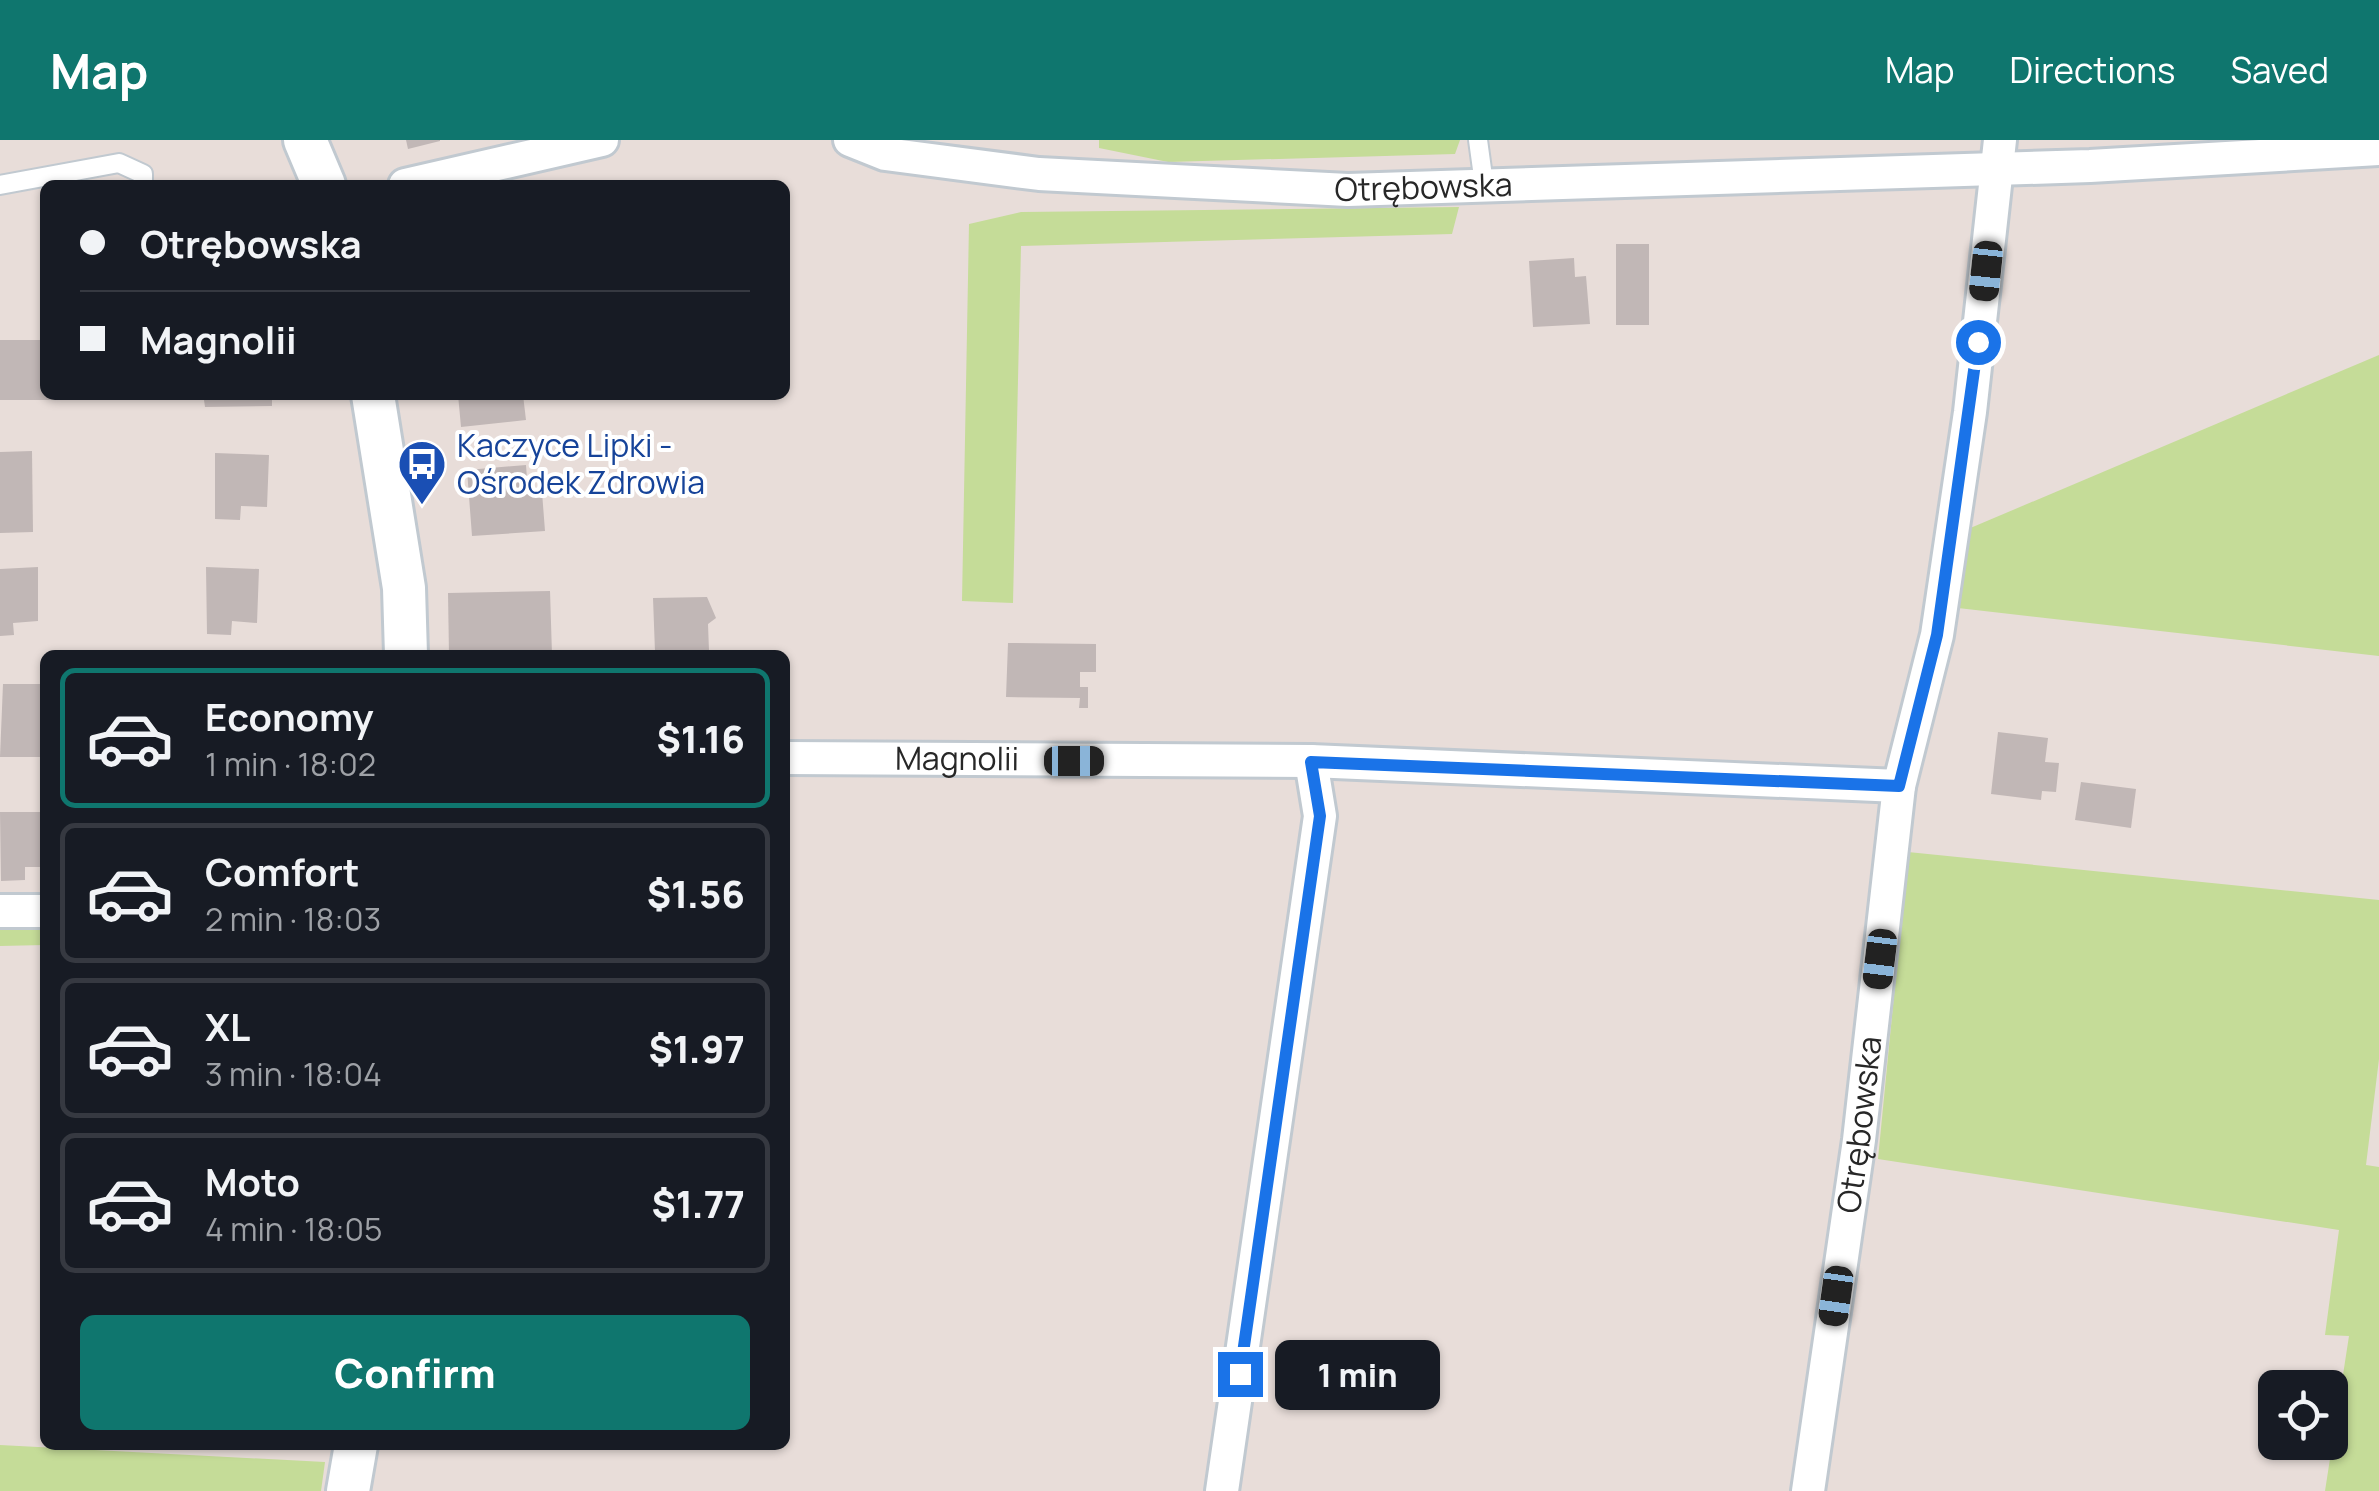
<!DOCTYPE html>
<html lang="en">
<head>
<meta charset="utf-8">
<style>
	:root { --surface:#171b24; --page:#242831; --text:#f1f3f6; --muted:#9ea1a6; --line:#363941; --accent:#0f766e }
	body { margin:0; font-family:Manrope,sans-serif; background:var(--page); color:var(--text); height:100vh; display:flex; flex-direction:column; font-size:38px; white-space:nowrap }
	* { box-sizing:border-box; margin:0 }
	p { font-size:32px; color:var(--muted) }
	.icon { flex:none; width:55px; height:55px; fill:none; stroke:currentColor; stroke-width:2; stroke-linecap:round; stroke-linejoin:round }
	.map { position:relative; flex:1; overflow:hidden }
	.side { position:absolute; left:40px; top:510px; width:750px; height:800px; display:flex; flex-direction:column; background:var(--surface); border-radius:15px; box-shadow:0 2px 8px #0004 }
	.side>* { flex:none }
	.top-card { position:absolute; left:40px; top:40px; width:750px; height:220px; border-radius:15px; box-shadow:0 2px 8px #0004; display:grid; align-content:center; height:220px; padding:0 40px; background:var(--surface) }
	.tools { position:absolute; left:2258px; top:1230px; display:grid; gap:20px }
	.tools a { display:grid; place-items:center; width:90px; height:90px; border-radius:15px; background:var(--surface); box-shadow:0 2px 8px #0004; font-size:50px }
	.end { position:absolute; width:45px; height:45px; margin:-22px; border:12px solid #1a73e8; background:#fff; box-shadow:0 0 0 5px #fff }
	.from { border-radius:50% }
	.bubble { position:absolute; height:70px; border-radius:15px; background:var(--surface); box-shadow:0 2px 8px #0004; font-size:32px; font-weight:800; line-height:70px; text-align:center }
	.car { position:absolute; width:30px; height:60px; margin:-30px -15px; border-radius:12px; box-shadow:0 0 8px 2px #0007; background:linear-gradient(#222 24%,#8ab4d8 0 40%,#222 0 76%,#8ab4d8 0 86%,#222 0) }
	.top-card b { display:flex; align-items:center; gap:35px; height:95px; font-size:38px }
	.top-card b+b { border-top:2px solid var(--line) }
	.top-card i { width:25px; height:25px; background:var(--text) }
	ul { padding:18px 0 0; list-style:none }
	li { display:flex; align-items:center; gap:30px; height:140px; margin:0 20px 15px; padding:0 20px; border:5px solid var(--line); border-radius:15px }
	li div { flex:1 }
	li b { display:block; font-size:38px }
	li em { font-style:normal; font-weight:800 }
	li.current { border-color:var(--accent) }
	li>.icon { width:90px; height:90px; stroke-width:1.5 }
	.button { display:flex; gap:20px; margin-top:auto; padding:20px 40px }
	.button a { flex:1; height:115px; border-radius:15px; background:var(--accent); color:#fff; font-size:40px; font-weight:800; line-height:115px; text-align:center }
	header { display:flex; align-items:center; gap:60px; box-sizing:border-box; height:140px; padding:0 50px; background:var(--accent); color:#fff }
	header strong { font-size:48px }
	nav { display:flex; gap:55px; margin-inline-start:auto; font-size:35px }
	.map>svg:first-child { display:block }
	.green { fill:#c5dc98 }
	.building { fill:#c1b7b6 }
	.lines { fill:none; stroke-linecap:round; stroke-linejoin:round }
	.service-casing { stroke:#c1c9d0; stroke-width:22 }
	.minor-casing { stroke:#c1c9d0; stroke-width:38 }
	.tertiary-casing { stroke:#c1c9d0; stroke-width:48 }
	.service { stroke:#fff; stroke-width:18 }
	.minor { stroke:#fff; stroke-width:32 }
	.tertiary { stroke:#fff; stroke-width:42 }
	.route { stroke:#1a73e8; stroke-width:12 }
	.labels { text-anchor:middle; stroke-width:8; stroke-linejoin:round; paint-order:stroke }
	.street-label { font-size:32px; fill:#272727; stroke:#fff }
	.transit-label { font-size:32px; fill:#164399; stroke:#fff; text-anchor:start }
</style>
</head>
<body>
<header>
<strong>Map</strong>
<nav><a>Map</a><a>Directions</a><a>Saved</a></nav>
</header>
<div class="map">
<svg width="2379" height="1351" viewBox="0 0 2379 1351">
	<rect width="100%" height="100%" fill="#e8ddd9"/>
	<!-- green -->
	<g class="green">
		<polygon points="1099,0 1460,0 1455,14 1168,22 1099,8"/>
		<polygon points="1459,67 1452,94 1021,106 1013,463 962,461 969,84 1021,72"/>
		<polygon points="2379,215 2379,516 1958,468 1968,389"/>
		<polygon points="1908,712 2379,760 2379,919 2366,1025 2379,1027 2379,1351 2325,1351 2349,1196 2325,1195 2339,1090 1878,1019"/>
		<polygon points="0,782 45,782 45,805 0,806"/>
		<polygon points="0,1305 325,1322 321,1351 0,1351"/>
	</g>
	<!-- building -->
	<g class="building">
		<polygon points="406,0 440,0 440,1 408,9"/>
		<rect x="1616" y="104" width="33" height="81"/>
		<polygon points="1574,118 1575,137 1586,136 1590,184 1533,187 1529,121"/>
		<polygon points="0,200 45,200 45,255 272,255 272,266 205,267 204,260 0,260"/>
		<polygon points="458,255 523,255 526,280 461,287"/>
		<polygon points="32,311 33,392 0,393 0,312"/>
		<polygon points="215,313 269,315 267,367 241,366 240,380 215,379"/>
		<polygon points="526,325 528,353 542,352 545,391 472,396 467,330"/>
		<polygon points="38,427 38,481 13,483 14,495 0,496 0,429"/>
		<polygon points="206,427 259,429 257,483 232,481 231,495 207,494"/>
		<polygon points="550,451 552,515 449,515 448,453"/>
		<polygon points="707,457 716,478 708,484 709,511 655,512 653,458"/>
		<polygon points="1008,503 1096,504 1096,532 1080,532 1080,547 1088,547 1088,568 1079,568 1080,558 1006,557"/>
		<polygon points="3,544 45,544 45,617 0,617"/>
		<polygon points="1998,592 2048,598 2045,622 2059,623 2056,652 2042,651 2041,660 1991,654"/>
		<polygon points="2081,642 2136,649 2131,688 2075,680"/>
		<polygon points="0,672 45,672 45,727 25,727 25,740 1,741"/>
	</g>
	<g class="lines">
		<!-- service casing -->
		<g class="service-casing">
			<g id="service">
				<polyline points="1478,0 1484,44"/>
				<polyline points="0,45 119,23 143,34 143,45"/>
			</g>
		</g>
		<!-- minor casing -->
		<g class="minor-casing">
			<g id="minor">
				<path id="s1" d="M850 0 885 14 1039 34 1348 50 2090 26 2379 9"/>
				<polyline points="405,45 602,0"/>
				<path id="s2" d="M785 618 1311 621 1899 646"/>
				<polyline points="0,771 45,771"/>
				<polyline points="1222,1351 1320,676 1311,621"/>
				<path id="s3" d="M1808 1351 1859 1000 1899 646 1937 495 1970 272 2000 0"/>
			</g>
		</g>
		<!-- tertiary casing -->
		<g class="tertiary-casing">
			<g id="tertiary">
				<polyline points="305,0 324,45"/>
				<polyline points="373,255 404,448 406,515"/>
				<polyline points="348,1351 356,1305"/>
			</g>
		</g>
		<!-- service -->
		<use href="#service" class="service"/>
		<!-- minor -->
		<use href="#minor" class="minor"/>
		<!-- tertiary -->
		<use href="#tertiary" class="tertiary"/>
	</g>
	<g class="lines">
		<!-- route -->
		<polyline class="route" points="1240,1234 1320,676 1311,622 1899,646 1937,495 1978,202"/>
	</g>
	<!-- icons -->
	<defs>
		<g id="bus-pin" transform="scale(2.5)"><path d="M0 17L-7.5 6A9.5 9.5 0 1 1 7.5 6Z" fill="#1a4fb4" stroke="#fff"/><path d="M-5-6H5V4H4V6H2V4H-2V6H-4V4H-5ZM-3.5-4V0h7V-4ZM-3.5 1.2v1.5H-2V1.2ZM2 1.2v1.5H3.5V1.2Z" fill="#fff"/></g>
	</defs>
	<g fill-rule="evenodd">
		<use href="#bus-pin" x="422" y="324"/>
	</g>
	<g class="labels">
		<!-- street labels -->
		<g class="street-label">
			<text dy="11" stroke="none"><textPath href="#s1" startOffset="578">Otrębowska</textPath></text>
			<text dy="11" stroke="none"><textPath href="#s2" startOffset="172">Magnolii</textPath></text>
			<text dy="11" stroke="none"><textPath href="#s3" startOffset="370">Otrębowska</textPath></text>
		</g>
		<!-- transit labels -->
		<g class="transit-label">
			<text x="457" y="317">Kaczyce Lipki -<tspan x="457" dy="37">Ośrodek Zdrowia</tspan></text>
		</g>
	</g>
</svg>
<div class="tools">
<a><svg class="icon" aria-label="locate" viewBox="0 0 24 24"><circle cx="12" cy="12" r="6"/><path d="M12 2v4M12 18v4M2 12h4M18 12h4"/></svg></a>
</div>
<i class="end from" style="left:1978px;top:202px"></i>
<i class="end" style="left:1240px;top:1234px"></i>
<div class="bubble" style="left:1275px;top:1200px;width:165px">1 min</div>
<i class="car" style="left:1986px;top:131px;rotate:186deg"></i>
<i class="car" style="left:1074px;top:621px;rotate:90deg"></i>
<i class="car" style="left:1880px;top:819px;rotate:187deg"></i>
<i class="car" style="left:1836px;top:1156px;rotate:188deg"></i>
<div class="top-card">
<b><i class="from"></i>Otrębowska</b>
<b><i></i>Magnolii</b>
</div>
<section class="side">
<ul>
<li class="current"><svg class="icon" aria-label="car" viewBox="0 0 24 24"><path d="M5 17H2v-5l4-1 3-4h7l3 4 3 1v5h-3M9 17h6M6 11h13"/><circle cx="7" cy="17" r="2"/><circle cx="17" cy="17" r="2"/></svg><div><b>Economy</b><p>1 min · 18:02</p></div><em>$1.16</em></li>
<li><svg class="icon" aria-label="car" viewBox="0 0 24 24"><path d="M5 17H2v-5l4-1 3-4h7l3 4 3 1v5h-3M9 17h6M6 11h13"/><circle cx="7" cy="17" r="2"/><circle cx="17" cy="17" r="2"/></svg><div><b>Comfort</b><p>2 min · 18:03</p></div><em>$1.56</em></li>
<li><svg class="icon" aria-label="car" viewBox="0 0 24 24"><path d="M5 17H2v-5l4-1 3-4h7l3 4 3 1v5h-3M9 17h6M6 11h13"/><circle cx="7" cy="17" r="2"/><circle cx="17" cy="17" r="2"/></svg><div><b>XL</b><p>3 min · 18:04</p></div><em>$1.97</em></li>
<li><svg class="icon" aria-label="car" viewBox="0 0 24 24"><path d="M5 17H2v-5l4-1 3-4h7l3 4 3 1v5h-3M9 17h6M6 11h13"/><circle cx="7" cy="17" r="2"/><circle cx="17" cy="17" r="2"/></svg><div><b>Moto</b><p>4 min · 18:05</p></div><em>$1.77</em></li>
</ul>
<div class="button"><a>Confirm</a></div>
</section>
</div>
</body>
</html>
